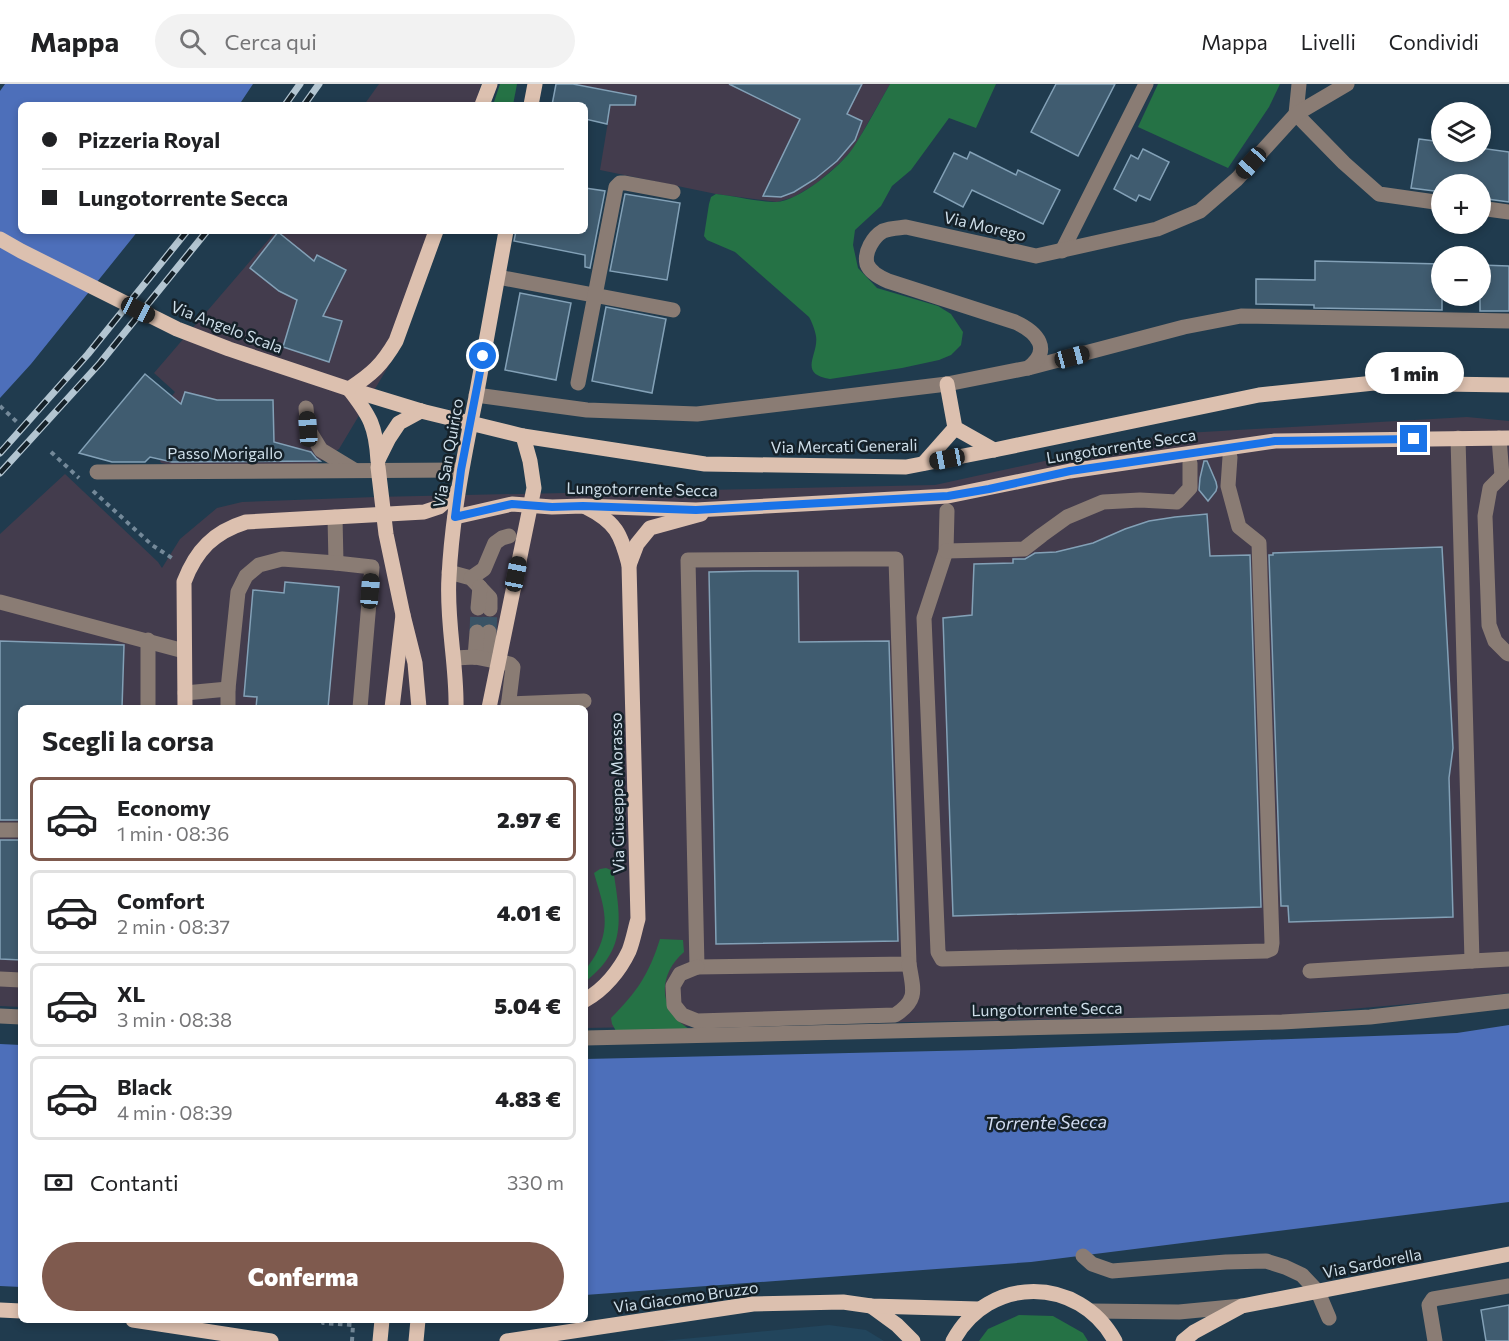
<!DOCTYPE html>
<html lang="it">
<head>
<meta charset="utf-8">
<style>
	:root { --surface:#fff; --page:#f2f2f2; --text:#202124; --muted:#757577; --line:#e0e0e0; --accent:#7f5a4e }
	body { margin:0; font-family:Commissioner,sans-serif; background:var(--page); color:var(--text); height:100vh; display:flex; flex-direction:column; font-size:22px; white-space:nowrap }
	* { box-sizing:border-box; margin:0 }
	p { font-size:20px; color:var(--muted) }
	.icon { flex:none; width:33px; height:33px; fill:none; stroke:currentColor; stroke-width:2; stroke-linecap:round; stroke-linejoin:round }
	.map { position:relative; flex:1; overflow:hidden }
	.side { position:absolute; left:18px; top:621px; width:570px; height:618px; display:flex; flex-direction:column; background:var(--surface); border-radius:9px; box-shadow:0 3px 9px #0003 }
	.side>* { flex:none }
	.top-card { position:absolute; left:18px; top:18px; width:570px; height:132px; border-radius:9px; box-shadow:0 3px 9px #0003; display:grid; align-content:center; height:132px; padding:0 24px; background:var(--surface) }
	.tools { position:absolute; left:1431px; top:18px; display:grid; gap:12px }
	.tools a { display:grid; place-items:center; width:60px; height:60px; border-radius:50%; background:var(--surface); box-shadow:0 3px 9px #0003; font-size:30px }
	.end { position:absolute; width:27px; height:27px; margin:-14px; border:8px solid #1a73e8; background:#fff; box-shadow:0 0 0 3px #fff }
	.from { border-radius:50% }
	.bubble { position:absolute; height:42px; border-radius:21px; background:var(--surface); box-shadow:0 3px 9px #0003; font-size:20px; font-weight:800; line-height:42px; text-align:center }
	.car { position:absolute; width:18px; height:36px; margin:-18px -9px; border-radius:8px; box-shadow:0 0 4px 2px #0007; background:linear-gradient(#222 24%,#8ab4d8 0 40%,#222 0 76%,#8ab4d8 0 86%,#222 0) }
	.top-card b { display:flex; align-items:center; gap:21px; height:57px; font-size:22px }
	.top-card b+b { border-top:2px solid var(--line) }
	.top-card i { width:15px; height:15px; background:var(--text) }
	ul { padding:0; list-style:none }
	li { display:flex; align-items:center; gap:18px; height:84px; margin:0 12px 9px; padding:0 12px; border:3px solid var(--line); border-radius:9px }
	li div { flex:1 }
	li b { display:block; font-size:22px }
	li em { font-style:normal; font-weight:800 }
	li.selected { border-color:var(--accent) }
	li>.icon { width:54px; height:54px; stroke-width:1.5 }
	h2 { padding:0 24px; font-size:27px; line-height:72px }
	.pay { display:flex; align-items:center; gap:15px; height:66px; padding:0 24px; font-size:22px }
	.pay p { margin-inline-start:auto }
	.button { display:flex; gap:12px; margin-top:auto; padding:12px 24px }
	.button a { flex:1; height:69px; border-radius:36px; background:var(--accent); color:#fff; font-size:24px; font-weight:800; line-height:69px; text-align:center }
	header { display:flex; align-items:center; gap:36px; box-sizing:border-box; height:84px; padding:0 30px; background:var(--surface); border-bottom:2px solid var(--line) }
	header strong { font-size:28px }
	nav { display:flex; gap:33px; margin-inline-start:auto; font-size:21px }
	.search { width:420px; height:54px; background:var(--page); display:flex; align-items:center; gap:15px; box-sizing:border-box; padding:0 21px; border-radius:33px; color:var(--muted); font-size:22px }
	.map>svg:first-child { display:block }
	.built { fill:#22455c }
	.industrial { fill:#433c4d }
	.green { fill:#257245 }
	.water { fill:#4d6fba }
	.building { fill:#405c70; stroke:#83a1b7; stroke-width:1.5 }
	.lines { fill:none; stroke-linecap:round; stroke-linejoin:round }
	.minor-tunnel { stroke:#3a5365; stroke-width:15; stroke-dasharray:15 8; stroke-linecap:butt }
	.path { stroke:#748999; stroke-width:4; stroke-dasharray:4.5 4.5; stroke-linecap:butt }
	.minor { stroke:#8a7c74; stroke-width:15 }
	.major { stroke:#dcc0af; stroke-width:15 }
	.rail-casing { stroke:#b3c5d1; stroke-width:7 }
	.rail { stroke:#152129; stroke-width:4.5; stroke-dasharray:14; stroke-linecap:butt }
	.major-bridge { stroke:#dcc0af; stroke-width:15 }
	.route { stroke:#1a73e8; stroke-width:8 }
	.labels { text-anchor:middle; stroke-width:5; stroke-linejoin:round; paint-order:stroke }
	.street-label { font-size:16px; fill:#cddde8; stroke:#152129 }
	.water-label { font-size:18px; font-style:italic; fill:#d2dcf1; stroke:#152129 }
</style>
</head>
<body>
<header>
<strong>Mappa</strong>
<div class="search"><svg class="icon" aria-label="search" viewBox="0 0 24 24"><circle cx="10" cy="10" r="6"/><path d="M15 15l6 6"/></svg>Cerca qui</div>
<nav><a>Mappa</a><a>Livelli</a><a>Condividi</a></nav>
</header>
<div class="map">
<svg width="1509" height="1257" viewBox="0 0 1509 1257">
	<rect width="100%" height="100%" fill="#203b4e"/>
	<!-- built -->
	<polygon class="built" points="829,1241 866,1246 884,1257 662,1257"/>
	<!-- industrial -->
	<g class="industrial">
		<polygon points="379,0 481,0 475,21 364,21"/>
		<polygon points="573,0 890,0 853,65 840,79 817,99 794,113 777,118 716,110 600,86 613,7"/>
		<polygon points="276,147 435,147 394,273 339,365 311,383 195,386 161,379 155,366 139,353 175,308 154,289"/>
		<polygon points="1467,333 1509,337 1509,909 1454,916 1282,931 585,944 585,624 21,624 21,923 0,922 0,450 65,390 158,478 162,484 180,455 217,424 242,418 375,413 935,401 1168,350"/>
	</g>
	<!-- green -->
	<g class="green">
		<polygon points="500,0 517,0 513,21 493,21"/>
		<path d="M890 0H996L976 44 949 34 911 86 892 102 881 122 855 146 853 161 858 184 877 204 938 222 951 230 963 248 961 261 951 271 939 276 902 284 830 295C797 290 819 271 816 252 815 246 812 238 809 233L735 168 707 156 704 152 709 120 711 113 716 110C734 112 759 118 776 118 799 117 841 82 853 64 866 44 878 21 890 0Z"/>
		<polygon points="1158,0 1280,0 1269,23 1228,84 1138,43"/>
		<path d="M606 784 611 786 614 791C621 837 626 866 585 898 585 881 590 882 597 868 612 839 602 818 594 789L600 785Z"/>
		<path d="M660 855 683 856 684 868C656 892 659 928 691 946L616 947 612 940 611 934C637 908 649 890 660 855Z"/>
		<polygon points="1019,1231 1053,1232 1083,1249 1088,1257 979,1257 988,1245"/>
	</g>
	<!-- water -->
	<g class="water">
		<polygon points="5,0 253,0 239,21 21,21 21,147 138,147 31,280 0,314 0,7"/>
		<polygon points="1509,941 1509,1118 1031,1178 585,1211 585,975 980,966 1457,949"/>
		<polygon points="0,960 21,961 21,1203 0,1202"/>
	</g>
	<!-- building -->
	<g class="building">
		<polygon points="556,0 573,0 636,12 635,21 610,21 607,40 585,35 585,21 552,21"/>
		<polygon points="729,0 862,0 847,30 862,37 855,56 837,77 815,95 794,108 781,113 763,112 800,35"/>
		<polygon points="1056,0 1115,0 1078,72 1031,48"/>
		<polygon points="1419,55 1442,58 1442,68 1480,68 1480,64 1509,68 1509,118 1480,114 1480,100 1442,100 1442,108 1411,104"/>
		<polygon points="1143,65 1169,78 1150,116 1139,111 1136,117 1114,105 1131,71 1138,75"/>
		<polygon points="970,68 1016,91 1018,86 1060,106 1043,140 972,106 963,123 934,108 954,69 967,75"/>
		<polygon points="585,104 605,107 590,184 585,183 585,171 514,157 516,147 585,147"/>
		<polygon points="625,110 680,119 667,196 610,187"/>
		<polygon points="278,148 314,177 317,171 346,186 323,232 342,237 329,278 283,263 297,216 279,207 250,184"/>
		<polygon points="1315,177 1442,180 1442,226 1314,224 1314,221 1256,220 1256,195 1315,196"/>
		<polygon points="1480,181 1509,182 1509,227 1480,227"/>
		<polygon points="520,209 571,219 556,296 505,286"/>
		<polygon points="606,223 666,235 652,309 592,297"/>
		<polygon points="145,290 181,320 185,308 217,316 273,316 274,358 311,368 316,374 320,377 172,378 150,373 145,378 112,378 79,369"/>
		<polygon points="1204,377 1207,377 1216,398 1217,403 1216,407 1208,417 1199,406 1200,394"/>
		<polygon points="1207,430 1210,472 1250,471 1261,823 953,832 943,534 972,531 974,480 1013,479 1013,475 1025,475 1035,469 1056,468 1093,459 1125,445 1149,437 1175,433"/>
		<polygon points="1442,463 1453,664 1449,694 1453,833 1289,838 1288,822 1281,822 1269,471 1273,471 1273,469"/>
		<polygon points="753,487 798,487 799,558 889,557 898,857 716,860 709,488"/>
		<polygon points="285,498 339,503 328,624 256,624 257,613 244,612 253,506 284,509"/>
		<polygon points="0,557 124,561 122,624 21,624 21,736 0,736"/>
		<polygon points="0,756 21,756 21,876 0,875"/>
		<polygon points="1509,1221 1509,1257 1486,1257 1481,1226"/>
	</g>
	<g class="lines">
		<!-- minor-tunnel -->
		<g class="minor-tunnel">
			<polyline points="477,548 478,524"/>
			<polyline points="489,548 490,525"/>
		</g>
		<!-- path -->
		<g class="path">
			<polyline points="0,322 18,339"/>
			<polyline points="51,368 79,394"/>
			<polyline points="93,407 152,461 175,476"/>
			<polyline points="323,1236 323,1239 353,1241 352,1257"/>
		</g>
		<!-- minor -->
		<g class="minor">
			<polyline points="1299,0 1296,30 1344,79 1379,110 1442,119"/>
			<polyline points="1480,124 1509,128"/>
			<polyline points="1062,167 1146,0"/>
			<polyline points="498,193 673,226"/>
			<polyline points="1028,284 1184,243 1241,232 1509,237"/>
			<polyline points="578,299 616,103 620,99 625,99 673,108"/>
			<path d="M476 311 587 326 697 330 947 300 1028 284C1053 266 1037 248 1015 238L888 197C881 194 870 188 867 180 864 168 873 153 883 147 890 144 899 144 906 143L1036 172 1157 145 1200 127 1237 95 1296 30 1347 0"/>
			<polyline points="306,324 308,345 321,366 354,386"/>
			<polyline points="1499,354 1502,392"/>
			<polyline points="97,388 461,386"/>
			<polyline points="1502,392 1490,404 1485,432 1489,541 1495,557 1507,569 1509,570"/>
			<polyline points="947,427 946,467 924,534 938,868 942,875 1266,867 1271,865 1272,859 1259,459 1239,443 1228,402 1230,373"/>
			<polyline points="335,433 336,479"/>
			<polyline points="946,467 1024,465 1042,451 1067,433 1103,418 1140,416 1177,418 1190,404 1190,379"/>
			<polygon points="853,475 896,475 909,880 697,883 688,476"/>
			<polyline points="449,488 471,494 490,514 490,525"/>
			<polyline points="471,494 484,485 495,459 502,454 509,452"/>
			<polyline points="0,518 184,567"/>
			<polyline points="478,524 480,503"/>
			<polyline points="475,573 488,563 489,548"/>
			<polyline points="475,573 477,548"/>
			<polyline points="454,574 475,573 510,580 513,583 508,624"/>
			<polyline points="185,609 228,605"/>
			<polyline points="508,620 584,617"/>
			<polyline points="148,624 148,556"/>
			<polyline points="228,624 228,605 238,508 246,492 259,481 282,475 336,479 372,483 360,624"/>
			<polyline points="0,746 21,746"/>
			<polyline points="1472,877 1509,875"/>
			<path d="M697 883 680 890 673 902 674 921 682 931 697 937 895 931C919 916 913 905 909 880"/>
			<polyline points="1310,887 1472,877 1458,354"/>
			<polyline points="0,895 21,896"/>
			<polyline points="0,932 21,933"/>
			<polyline points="585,954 1282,938 1370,933 1509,917"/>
			<polyline points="1083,1172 1092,1180 1112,1187 1226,1178 1266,1177 1285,1183 1302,1191 1318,1208 1329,1234"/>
			<polyline points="1091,1227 1179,1228 1242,1222"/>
			<polyline points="1435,1257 1429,1221 1433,1215 1509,1202"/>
		</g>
		<!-- major -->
		<g class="major">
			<polyline points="482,21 490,0"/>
			<polyline points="531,21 535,0"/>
			<polyline points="947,300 955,344 994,366"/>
			<path d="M349 305C372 290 382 281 396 257L436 147"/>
			<path d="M349 305C370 332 376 342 378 377"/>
			<polyline points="349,305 421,327"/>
			<polyline points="523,352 705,380 906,383 994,366 1259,311 1374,299 1509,301"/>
			<polyline points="379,374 389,354 399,339 421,327"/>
			<polyline points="924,379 955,344"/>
			<polyline points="455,433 512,420 552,423 583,422 696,426 948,412 1070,387 1275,357 1509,354"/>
			<polyline points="629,481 637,460 650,444 701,430"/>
			<path d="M185 624 184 498C196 466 214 448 246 438L424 428 439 423 457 407"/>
			<polyline points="392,624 403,531"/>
			<path d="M456 624C457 580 446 537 449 493 452 432 464 372 476 313 486 258 496 202 506 147"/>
			<path d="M585 916C604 906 620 886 629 867 633 857 635 845 638 835L629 481C621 450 616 438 586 423"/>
			<polyline points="871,1222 897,1241 913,1257"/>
			<polyline points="0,1226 21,1227"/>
			<polyline points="133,1236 271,1257"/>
			<polyline points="380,1257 382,1236"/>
			<polyline points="416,1257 418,1236"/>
			<polyline points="507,1257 753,1220 843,1218 871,1222 978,1225"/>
			<path d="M953 1257C988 1191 1079 1191 1115 1257"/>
			<polyline points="1183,1257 1194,1248 1242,1222 1509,1170"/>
		</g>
		<!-- rail casing -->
		<g class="rail-casing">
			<g id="rail">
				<polyline points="285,21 300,0"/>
				<polyline points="304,21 319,0"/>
				<polyline points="0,369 88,270 187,147"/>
				<polyline points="0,389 100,279 207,147"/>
			</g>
		</g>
		<!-- rail -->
		<use href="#rail" class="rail"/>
		<!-- major-bridge -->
		<g class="major-bridge">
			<polyline points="0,155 21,167 177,245 229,265 349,305"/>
			<polyline points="421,327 523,352 530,377 534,404 489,624"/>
			<polyline points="378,383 386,450 403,531 415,579 419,624"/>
		</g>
	</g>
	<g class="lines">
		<!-- route -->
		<polyline class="route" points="483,272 461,386 455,433 512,420 552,423 583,422 696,426 948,412 989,405 1070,387 1275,357 1414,355"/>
	</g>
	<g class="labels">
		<!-- street labels -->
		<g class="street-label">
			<text transform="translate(985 142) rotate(13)" y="6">Via Morego</text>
			<text transform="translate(227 243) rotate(21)" y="6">Via Angelo Scala</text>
			<text transform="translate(844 362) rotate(-1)" y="6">Via Mercati Generali</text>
			<text transform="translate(1121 362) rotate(-9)" y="6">Lungotorrente Secca</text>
			<text x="225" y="375">Passo Morigallo</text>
			<text transform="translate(448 369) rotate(-80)" y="6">Via San Quirico</text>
			<text transform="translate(642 405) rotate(1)" y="6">Lungotorrente Secca</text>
			<text transform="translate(617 709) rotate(-91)" y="6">Via Giuseppe Morasso</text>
			<text transform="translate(1047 925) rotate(-1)" y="6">Lungotorrente Secca</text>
			<text transform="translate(1372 1179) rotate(-11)" y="6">Via Sardorella</text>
			<text transform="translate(686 1213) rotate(-8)" y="6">Via Giacomo Bruzzo</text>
		</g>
		<!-- water labels -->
		<g class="water-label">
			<text transform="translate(1046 1039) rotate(-1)" y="6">Torrente Secca</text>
		</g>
	</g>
</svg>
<div class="tools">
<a><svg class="icon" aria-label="layers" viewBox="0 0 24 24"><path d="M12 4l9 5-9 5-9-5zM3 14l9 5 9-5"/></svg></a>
<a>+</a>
<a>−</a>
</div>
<i class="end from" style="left:483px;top:272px"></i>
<i class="end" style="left:1414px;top:355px"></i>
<div class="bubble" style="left:1365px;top:268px;width:99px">1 min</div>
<i class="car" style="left:1251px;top:79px;rotate:222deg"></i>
<i class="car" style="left:138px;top:226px;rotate:117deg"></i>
<i class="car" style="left:1072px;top:273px;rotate:75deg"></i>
<i class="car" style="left:308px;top:345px;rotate:356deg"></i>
<i class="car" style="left:947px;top:375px;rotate:259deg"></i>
<i class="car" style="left:516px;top:490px;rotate:11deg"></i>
<i class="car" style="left:370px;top:507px;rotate:5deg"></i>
<div class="top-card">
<b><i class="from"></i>Pizzeria Royal</b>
<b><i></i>Lungotorrente Secca</b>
</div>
<section class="side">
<h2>Scegli la corsa</h2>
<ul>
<li class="selected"><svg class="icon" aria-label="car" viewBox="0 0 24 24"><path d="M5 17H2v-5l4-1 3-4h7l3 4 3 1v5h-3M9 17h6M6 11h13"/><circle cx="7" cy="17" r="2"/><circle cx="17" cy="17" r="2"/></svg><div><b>Economy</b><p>1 min · 08:36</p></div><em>2.97 €</em></li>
<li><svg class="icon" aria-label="car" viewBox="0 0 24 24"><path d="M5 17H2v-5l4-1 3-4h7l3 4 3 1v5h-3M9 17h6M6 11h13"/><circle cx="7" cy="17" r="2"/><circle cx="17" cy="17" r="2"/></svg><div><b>Comfort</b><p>2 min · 08:37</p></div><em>4.01 €</em></li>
<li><svg class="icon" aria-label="car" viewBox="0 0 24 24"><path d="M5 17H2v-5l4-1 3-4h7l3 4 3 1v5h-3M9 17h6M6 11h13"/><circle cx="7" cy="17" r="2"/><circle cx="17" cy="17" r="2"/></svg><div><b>XL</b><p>3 min · 08:38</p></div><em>5.04 €</em></li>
<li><svg class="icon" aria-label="car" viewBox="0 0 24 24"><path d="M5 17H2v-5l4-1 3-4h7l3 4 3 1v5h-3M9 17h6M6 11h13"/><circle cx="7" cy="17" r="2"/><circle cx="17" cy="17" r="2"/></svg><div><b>Black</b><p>4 min · 08:39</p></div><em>4.83 €</em></li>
</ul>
<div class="pay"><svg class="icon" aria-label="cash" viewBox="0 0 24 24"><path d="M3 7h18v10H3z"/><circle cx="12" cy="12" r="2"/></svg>Contanti<p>330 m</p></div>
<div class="button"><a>Conferma</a></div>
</section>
</div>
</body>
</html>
